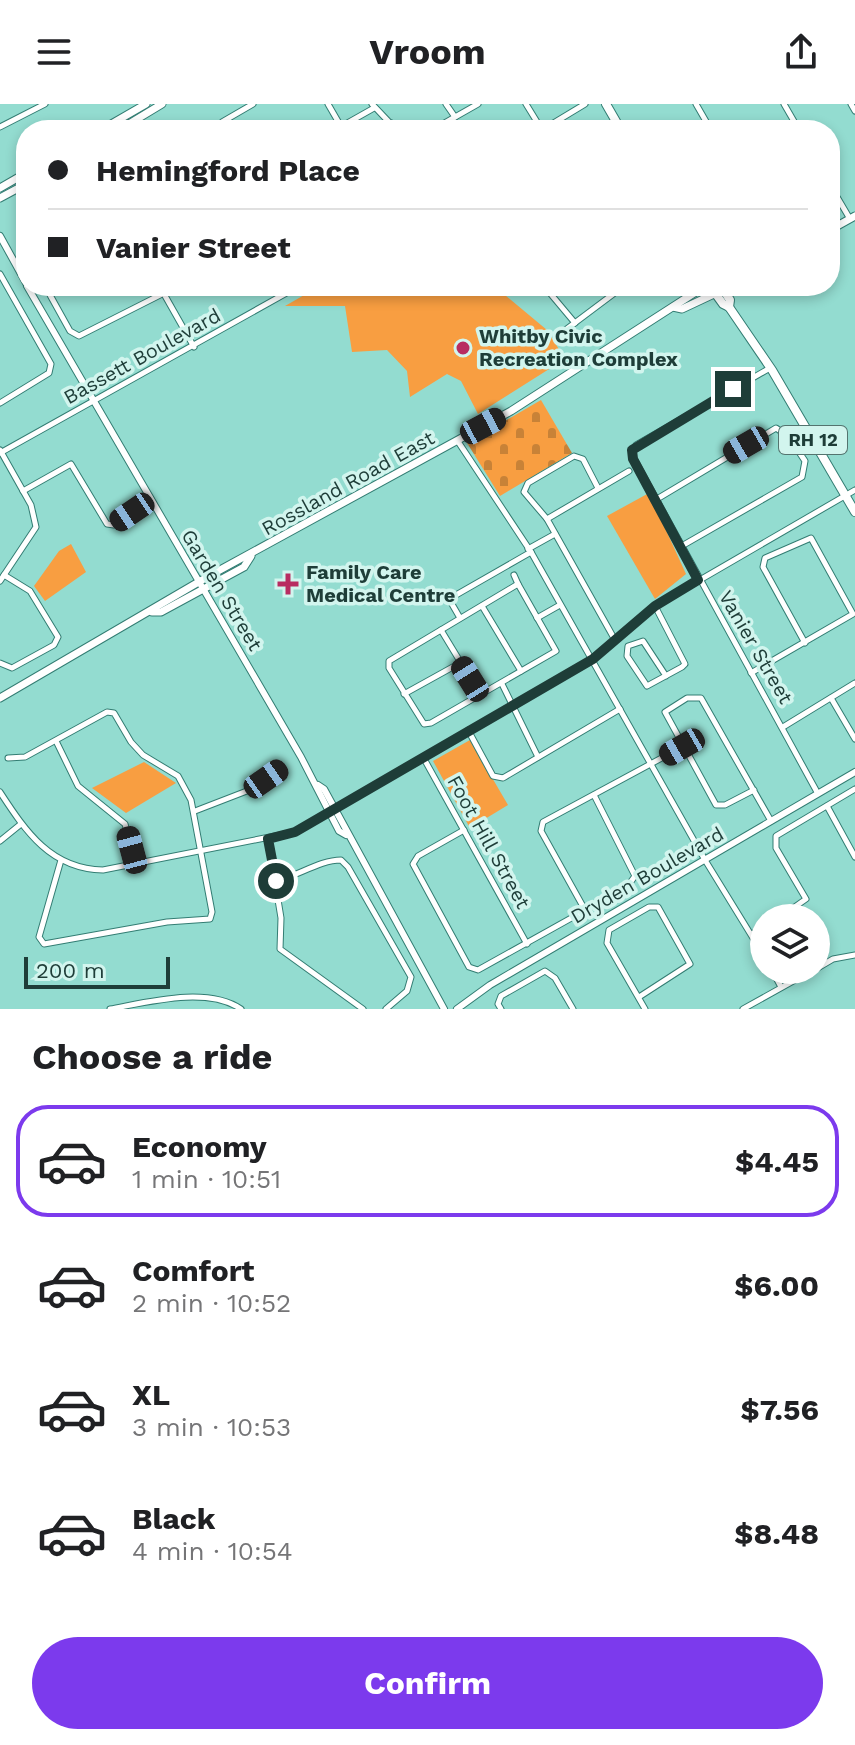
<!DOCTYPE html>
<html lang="en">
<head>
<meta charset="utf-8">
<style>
	:root { --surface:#fff; --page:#f6f6f6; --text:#202124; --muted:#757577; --line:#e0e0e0; --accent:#7c3aed }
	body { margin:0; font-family:"Work Sans",sans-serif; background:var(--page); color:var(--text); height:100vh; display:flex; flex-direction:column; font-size:30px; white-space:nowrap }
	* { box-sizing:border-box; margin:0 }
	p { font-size:26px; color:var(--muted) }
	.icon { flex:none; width:44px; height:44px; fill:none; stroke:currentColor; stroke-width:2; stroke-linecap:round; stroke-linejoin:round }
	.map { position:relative; height:905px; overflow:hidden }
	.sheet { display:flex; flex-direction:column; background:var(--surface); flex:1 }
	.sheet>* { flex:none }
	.top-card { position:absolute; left:16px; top:16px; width:824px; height:176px; border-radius:32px; box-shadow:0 4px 12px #0003; display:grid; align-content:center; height:176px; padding:0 32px; background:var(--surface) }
	.fabs { position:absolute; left:750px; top:800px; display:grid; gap:16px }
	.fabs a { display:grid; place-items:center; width:80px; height:80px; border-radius:50%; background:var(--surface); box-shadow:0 4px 12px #0003; font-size:40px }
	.scale { position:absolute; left:24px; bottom:20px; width:146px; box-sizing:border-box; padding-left:8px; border:4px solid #1e3d38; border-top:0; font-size:22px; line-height:28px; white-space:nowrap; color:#1e3d38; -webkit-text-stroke:6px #d2f5ee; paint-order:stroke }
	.end { position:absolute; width:36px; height:36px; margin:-18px; border:10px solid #1e3d38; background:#fff; box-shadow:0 0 0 4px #fff }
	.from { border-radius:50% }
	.car { position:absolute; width:24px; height:48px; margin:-24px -12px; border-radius:10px; box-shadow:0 0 6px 2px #0007; background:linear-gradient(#222 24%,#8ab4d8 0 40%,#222 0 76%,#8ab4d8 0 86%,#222 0) }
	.top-card b { display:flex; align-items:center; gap:28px; height:76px; font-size:30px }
	.top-card b+b { border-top:2px solid var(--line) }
	.top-card i { width:20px; height:20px; background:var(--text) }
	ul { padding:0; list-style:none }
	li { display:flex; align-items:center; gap:24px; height:112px; margin:0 16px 12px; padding:0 16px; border:4px solid transparent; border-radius:32px }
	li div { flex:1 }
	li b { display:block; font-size:30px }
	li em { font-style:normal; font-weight:700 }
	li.current { border-color:var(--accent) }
	li>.icon { width:72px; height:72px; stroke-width:1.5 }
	h2 { padding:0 32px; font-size:36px; line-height:96px }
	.action { display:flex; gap:16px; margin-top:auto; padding:16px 32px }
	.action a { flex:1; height:92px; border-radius:48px; background:var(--accent); color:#fff; font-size:32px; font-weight:700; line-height:92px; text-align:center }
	header { display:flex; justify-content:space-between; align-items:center; height:104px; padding:0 32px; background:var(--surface); font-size:36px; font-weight:700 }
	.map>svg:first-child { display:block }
	.cemetery { fill:url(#cemetery-stones) }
	.park { fill:#f89e41 }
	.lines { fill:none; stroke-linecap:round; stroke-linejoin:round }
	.minor-casing { stroke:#337d73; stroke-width:7 }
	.tertiary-casing { stroke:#337d73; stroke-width:8 }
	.secondary-casing { stroke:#337d73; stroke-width:9 }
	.primary-casing { stroke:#337d73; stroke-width:10 }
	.minor { stroke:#fff; stroke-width:5 }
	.tertiary { stroke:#fff; stroke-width:6 }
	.secondary { stroke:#fff; stroke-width:7 }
	.primary { stroke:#fff; stroke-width:8 }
	.route { stroke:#1e3d38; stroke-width:10 }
	.poi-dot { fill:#b82c61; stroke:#d2f5ee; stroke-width:3 }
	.labels { text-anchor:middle; stroke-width:7; stroke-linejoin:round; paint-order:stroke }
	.shield { fill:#d2f5ee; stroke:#54746f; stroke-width:2 }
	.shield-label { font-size:18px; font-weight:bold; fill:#1e3d38 }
	.poi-label { font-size:20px; font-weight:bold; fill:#1e3d38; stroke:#d2f5ee; text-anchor:start }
	.street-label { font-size:20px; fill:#1e3d38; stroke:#d2f5ee }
</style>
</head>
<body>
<header><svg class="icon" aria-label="menu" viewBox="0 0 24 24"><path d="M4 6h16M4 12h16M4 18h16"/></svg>Vroom<svg class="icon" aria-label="share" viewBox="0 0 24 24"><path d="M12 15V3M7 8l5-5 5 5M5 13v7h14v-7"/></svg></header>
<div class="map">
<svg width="855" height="905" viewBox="0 0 855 905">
	<defs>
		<pattern id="cemetery-stones" width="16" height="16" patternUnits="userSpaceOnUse" patternTransform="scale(2)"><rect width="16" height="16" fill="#f89e41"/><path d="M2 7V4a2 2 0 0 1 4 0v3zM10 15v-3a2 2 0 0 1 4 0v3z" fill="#c88237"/></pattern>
	</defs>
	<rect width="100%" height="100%" fill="#93dcd0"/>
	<!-- cemetery -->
	<polygon class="cemetery" points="541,296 572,349 500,392 467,339"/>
	<!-- park -->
	<g class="park">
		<polygon points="320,182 494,182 547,226 565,255 478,310 461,277 447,270 410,293 407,267 387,246 352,248 345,202 285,202"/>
		<polygon points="649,389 686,470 655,495 607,412"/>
		<polygon points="71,440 86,468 45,497 34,482 59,447"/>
		<polygon points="470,636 508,701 470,724 433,657"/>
		<polygon points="144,658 176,679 126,709 92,684"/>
	</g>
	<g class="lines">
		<!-- minor casing -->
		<g class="minor-casing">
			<g id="minor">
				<polyline points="328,0 343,26"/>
				<polyline points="372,0 389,18 408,26"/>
				<polyline points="446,0 455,13"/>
				<polyline points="526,0 542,26"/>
				<polyline points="696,0 711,26"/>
				<polyline points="784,0 799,26"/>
				<polyline points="851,0 855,7"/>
				<polyline points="0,23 45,0"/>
				<polyline points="218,26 222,18 253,0"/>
				<polyline points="335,26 374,4"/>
				<polyline points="423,26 441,21 478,0"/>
				<polyline points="542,26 585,0"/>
				<polyline points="830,81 850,115"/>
				<polyline points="0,170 51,260 49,269 0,299"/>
				<polyline points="59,182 50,191 70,227 79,232 178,182"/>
				<polyline points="544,182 575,219"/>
				<polyline points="164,190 194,243"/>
				<polyline points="556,233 624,182"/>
				<polyline points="770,264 636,341 632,351 817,688"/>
				<polyline points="457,336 531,448 705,756 764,852"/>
				<polyline points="0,349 299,182"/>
				<polyline points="23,387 71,360 107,420 114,421 150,398"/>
				<polyline points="657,395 776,324 789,333 805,357 802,373 680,443"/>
				<polyline points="547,415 524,388 528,379 574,352 583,355 598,384"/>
				<polyline points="528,445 555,430"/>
				<polyline points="514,471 518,480"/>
				<polyline points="0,477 36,423 31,401 0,346"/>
				<polygon points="518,480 556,547 431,619 424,620 389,564 389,557"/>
				<polyline points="482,502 521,567"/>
				<polyline points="655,502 685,560 682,563 647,582 627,552 628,542 643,537 666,572"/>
				<polyline points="460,514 449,495 531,448"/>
				<polyline points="537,514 560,501"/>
				<polyline points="441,526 481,592"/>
				<polyline points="615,536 547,415 629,367"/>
				<polyline points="0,559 12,564 54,541 58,533 30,487 4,471"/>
				<polyline points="751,569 853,510 811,434 765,454 763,463 805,539"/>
				<polyline points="502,580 538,653"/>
				<polyline points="404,590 460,559"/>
				<polyline points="831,594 855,635"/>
				<polyline points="783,623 855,579"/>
				<polyline points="468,626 493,672 503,674 620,605"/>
				<polyline points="56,637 78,682 125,720 136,759"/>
				<polyline points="423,653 527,840"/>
				<polyline points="8,654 25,653 107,608 114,609 131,638 143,651 178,672 191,696 212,808 210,815 167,818 44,840 39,833 61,756"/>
				<polyline points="754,686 725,701 716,701 665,608 687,594 701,594 771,717"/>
				<path d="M0 688C26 728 51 765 103 766L295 728 593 555 655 502 855 386"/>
				<polyline points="827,702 855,753"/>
				<polyline points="195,707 252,685 281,664"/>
				<polyline points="464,726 418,752 413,760 469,863 478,866 627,783 635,772 594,691"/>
				<polyline points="268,735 281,814 280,845 363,905"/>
				<polyline points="0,737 21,720"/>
				<path d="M276 777C298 772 320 756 341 756L348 763 411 873 407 887 386 905"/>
				<polyline points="585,806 541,727 543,718 682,643"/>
				<polyline points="779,814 806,795 776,744 776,732 855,685"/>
				<polyline points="752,830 764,823"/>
				<polyline points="816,865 833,855 855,851"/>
				<polyline points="772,866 781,883"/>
				<polyline points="639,893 690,860 658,803 649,803 609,826 607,839 645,905"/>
				<path d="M110 905C148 898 207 882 241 905"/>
				<polyline points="501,905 498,900 501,892 545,867 555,874 573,905"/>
				<polyline points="743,905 813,866"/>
			</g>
		</g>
		<!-- tertiary casing -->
		<g class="tertiary-casing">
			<g id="tertiary">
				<polyline points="0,132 26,179"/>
				<polyline points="27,182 301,653 339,727 346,731"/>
				<polyline points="318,681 324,685 444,905"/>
				<polyline points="457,905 490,881 855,668"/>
			</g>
		</g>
		<!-- secondary casing -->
		<g class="secondary-casing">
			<g id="secondary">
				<polyline points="101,26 146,0"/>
				<polyline points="119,26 162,0"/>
				<polyline points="0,84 26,69"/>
				<polyline points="0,94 26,80"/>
				<polyline points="830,126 855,112"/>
				<polyline points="673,203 682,205 731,182"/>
				<polyline points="152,508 161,508 244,463 251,452"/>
				<polyline points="0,594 209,472 511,307 705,182"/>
			</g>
		</g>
		<!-- primary casing -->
		<g class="primary-casing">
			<g id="primary">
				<polyline points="606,0 621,26"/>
				<polyline points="710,182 723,200 729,203 772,266 855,408"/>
				<polyline points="721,182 730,196 729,203"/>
			</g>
		</g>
		<!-- minor -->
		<use href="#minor" class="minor"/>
		<!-- tertiary -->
		<use href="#tertiary" class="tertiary"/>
		<!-- secondary -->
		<use href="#secondary" class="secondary"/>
		<!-- primary -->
		<use href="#primary" class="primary"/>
	</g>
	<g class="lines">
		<!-- route -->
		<polyline class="route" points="276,777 268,735 295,728 593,555 655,502 698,476 633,355 632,346 733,285"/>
	</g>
	<!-- markers -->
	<g class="poi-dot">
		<circle cx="463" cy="244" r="8"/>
		<path d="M284 468h8v8h8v8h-8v8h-8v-8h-8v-8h8z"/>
	</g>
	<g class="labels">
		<!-- shield labels -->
		<rect class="shield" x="779" y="322" width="68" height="28" rx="6"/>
		<g class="shield-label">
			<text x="813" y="342">RH 12</text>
		</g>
		<!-- poi labels -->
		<g class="poi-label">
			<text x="479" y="239">Whitby Civic<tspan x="479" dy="23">Recreation Complex</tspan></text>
			<text x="306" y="475">Family Care<tspan x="306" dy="23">Medical Centre</tspan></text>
		</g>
		<!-- street labels -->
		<g class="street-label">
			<text transform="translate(142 252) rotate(-29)" y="7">Bassett Boulevard</text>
			<text transform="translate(348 379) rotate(-29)" y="7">Rossland Road East</text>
			<text transform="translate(222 486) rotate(59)" y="7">Garden Street</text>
			<text transform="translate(756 543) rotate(60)" y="7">Vanier Street</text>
			<text transform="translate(489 738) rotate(61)" y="7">Foot Hill Street</text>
			<text transform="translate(647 771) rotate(-30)" y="7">Dryden Boulevard</text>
		</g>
	</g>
</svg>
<div class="fabs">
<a><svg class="icon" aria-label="layers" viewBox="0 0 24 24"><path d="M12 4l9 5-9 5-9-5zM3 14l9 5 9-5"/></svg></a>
</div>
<div class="scale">200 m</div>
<i class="end from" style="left:276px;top:777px"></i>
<i class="end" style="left:733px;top:285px"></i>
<i class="car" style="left:483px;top:322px;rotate:62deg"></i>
<i class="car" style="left:746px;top:341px;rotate:240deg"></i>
<i class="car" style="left:132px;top:408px;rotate:236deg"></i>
<i class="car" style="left:470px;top:575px;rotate:328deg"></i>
<i class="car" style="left:682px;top:643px;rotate:240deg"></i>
<i class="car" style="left:266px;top:675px;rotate:55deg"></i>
<i class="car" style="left:132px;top:746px;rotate:345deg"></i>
<div class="top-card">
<b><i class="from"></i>Hemingford Place</b>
<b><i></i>Vanier Street</b>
</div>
</div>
<section class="sheet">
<h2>Choose a ride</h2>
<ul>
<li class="current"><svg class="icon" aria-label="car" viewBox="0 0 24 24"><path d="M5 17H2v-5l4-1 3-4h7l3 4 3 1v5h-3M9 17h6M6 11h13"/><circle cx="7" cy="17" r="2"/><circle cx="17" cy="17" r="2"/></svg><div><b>Economy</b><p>1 min · 10:51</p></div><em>$4.45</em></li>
<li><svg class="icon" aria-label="car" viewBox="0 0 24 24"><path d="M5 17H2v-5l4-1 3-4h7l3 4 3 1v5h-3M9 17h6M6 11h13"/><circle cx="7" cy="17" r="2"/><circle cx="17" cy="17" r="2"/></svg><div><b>Comfort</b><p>2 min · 10:52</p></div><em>$6.00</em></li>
<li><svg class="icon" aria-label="car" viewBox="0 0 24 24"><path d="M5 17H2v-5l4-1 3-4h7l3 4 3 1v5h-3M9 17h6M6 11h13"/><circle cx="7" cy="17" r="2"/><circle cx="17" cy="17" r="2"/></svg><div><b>XL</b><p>3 min · 10:53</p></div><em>$7.56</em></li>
<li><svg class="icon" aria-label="car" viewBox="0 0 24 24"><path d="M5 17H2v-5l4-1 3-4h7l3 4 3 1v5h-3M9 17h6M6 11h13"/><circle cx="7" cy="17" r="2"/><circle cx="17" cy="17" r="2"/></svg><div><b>Black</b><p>4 min · 10:54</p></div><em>$8.48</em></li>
</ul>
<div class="action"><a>Confirm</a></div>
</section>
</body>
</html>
